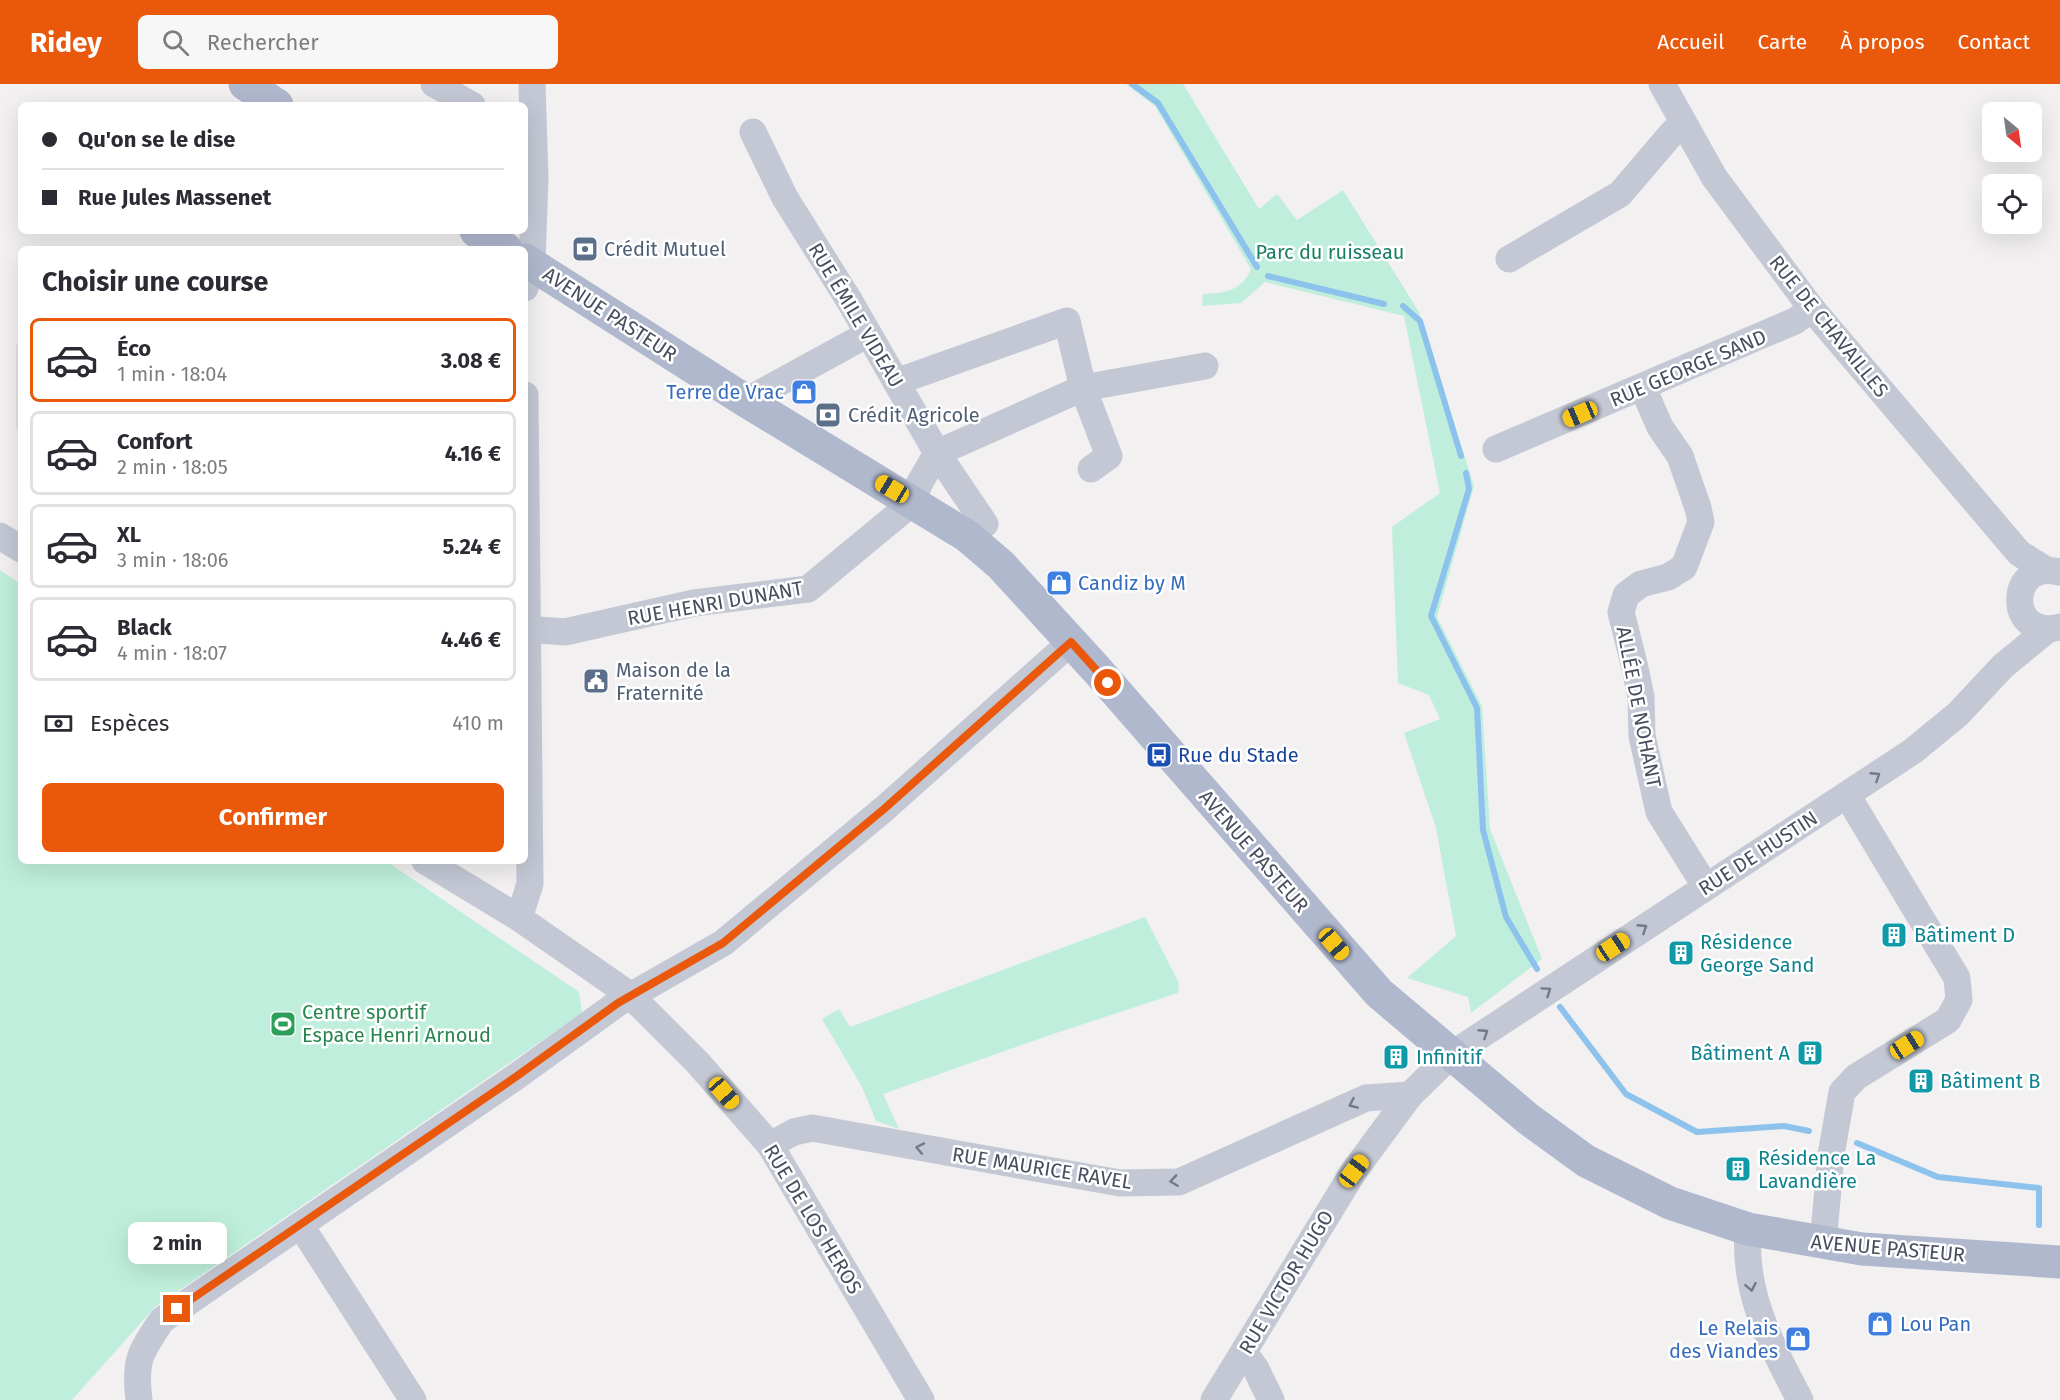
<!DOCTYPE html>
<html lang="fr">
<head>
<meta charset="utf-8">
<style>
	:root { --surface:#fff; --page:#f7f7f7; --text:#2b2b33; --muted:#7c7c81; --line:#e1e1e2; --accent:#ea580c }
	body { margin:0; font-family:"Fira Sans",sans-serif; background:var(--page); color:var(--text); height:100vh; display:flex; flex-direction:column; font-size:22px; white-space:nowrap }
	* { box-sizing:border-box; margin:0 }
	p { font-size:20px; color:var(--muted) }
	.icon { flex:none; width:33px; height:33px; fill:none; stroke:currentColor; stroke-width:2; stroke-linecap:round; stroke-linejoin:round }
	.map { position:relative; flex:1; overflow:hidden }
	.panel { position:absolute; left:18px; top:162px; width:510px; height:618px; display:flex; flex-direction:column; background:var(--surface); border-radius:9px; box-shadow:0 6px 24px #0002 }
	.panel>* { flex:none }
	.banner { position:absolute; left:18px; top:18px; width:510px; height:132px; border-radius:9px; box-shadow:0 6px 24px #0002; display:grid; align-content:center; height:132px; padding:0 24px; background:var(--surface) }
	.needle { width:39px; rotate:151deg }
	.controls { position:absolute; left:1982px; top:18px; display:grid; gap:12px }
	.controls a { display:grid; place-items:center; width:60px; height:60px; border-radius:9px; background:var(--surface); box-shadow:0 6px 24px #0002; font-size:30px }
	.end { position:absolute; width:27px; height:27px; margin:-14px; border:8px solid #ea580c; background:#fff; box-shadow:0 0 0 3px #fff }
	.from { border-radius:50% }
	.bubble { position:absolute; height:42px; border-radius:9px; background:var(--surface); box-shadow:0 6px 24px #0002; font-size:20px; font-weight:700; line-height:42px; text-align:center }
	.car { position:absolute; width:18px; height:36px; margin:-18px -9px; border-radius:8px; box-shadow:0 0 4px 2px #0007; background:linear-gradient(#f5c518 24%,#345 0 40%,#f5c518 0 76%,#345 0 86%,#f5c518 0) }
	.banner b { display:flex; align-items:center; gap:21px; height:57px; font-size:22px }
	.banner b+b { border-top:2px solid var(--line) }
	.banner i { width:15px; height:15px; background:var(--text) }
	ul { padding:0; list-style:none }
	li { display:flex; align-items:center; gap:18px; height:84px; margin:0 12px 9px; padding:0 12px; border:3px solid var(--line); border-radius:9px }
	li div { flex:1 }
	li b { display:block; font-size:22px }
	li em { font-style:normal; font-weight:700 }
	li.selected { border-color:var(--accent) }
	li>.icon { width:54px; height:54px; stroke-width:1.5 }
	h2 { padding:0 24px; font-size:27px; line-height:72px }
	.pay { display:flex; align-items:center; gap:15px; height:66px; padding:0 24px; font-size:22px }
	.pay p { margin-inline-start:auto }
	.action { display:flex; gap:12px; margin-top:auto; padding:12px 24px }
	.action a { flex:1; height:69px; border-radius:9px; background:var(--accent); color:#fff; font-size:24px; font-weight:700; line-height:69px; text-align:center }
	header { display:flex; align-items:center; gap:36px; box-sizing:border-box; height:84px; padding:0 30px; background:var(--accent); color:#fff }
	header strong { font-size:28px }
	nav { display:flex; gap:33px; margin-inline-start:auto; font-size:21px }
	.search { width:420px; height:54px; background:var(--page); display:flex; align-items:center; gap:15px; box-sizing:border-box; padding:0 21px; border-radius:9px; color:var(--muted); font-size:22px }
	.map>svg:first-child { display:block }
	.education { fill:#e3e1e2 }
	.green { fill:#bfefdc }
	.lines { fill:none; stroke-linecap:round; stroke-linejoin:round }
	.stream { stroke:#8cc2ec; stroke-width:6 }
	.minor { stroke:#c3c8d4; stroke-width:27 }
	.major { stroke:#b0b8ce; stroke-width:33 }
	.oneway { stroke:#737987 }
	.route { stroke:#ea580c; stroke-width:8 }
	.labels { text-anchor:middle; stroke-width:5; stroke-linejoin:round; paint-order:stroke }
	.service-label { font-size:20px; fill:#4e5e75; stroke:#fff; text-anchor:start }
	.park-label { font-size:20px; fill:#187f63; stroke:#fff }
	.street-label { font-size:20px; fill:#484e5d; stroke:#fff }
	.shop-label { font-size:20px; fill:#366cbe; stroke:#fff; text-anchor:end }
	.transit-label { font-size:20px; fill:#164399; stroke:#fff; text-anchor:start }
	.culture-label { font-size:20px; fill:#0d838f; stroke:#fff; text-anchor:start }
	.leisure-label { font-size:20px; fill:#27864d; stroke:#fff; text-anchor:start }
</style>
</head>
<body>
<header>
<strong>Ridey</strong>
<div class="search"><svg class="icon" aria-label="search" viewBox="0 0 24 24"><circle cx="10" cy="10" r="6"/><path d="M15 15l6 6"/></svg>Rechercher</div>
<nav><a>Accueil</a><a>Carte</a><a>À propos</a><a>Contact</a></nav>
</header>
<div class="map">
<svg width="2060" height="1316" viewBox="0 0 2060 1316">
	<rect width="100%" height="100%" fill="#f2f0f0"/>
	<!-- education -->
	<polygon class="education" points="21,257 21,356 16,343 16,261"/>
	<!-- green -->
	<g class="green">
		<path d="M1126 0H1183L1259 125 1277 110 1297 136 1343 106 1419 228 1474 402 1437 533 1482 622 1490 745 1542 875 1471 929 1468 913 1407 894 1456 852 1436 744 1404 649 1440 635 1429 611 1398 599 1392 443 1440 409 1404 232 1265 198 1241 219 1202 222 1203 210C1225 209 1242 207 1251 185L1155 22Z"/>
		<polygon points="0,486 21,500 21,777 386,777 579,908 582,929 155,1223 72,1316 0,1316"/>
		<polygon points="1145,833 1179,899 1178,909 1053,950 883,1010 899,1045 876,1037 862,1003 822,935 839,925 850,943"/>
	</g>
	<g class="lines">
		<!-- stream -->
		<g class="stream">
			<polyline points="1132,0 1158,19 1257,183"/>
			<polyline points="1268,192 1384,220"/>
			<polyline points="1403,222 1420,237 1461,372"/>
			<polyline points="1466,389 1469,405 1431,532 1477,624 1483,746 1506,833 1537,885"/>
			<polyline points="1560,923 1626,1010 1697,1048 1784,1042 1809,1047"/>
			<polyline points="1857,1059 1938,1093 2039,1104 2039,1141"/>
		</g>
		<!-- minor -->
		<g class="minor">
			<polyline points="434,0 472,21"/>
			<polyline points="1662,0 1714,93 1812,225 2019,469 2046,486"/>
			<polyline points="753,48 785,114 849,216 937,369 985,440"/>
			<polyline points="1509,175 1620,110 1673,48 1685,42"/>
			<polyline points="525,204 532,180 535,94 532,0"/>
			<polyline points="896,298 1067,237 1083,304 1109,372 1091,385"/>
			<polyline points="1643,304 1660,343 1680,372 1698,424 1701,438 1684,483 1668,493 1641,500 1626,511 1621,528 1635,584 1641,613 1642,652 1659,728 1706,803"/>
			<polyline points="746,317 868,250"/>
			<polyline points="1496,365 1795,237 1812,225"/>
			<polyline points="0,452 21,465"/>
			<path d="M2059 488C2008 474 2005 557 2060 543"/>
			<polyline points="525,545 565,548 694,519 808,505 913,418 919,400 937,369 1083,304 1205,282"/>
			<polyline points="425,777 519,834 630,911 698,979 770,1061 921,1316"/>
			<polyline points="519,834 530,800 525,311"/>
			<polyline points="770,1061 794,1048 812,1044 1120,1099 1179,1098 1366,1014 1410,1011"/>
			<polyline points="301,1142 413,1316"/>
			<path d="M1748 1145C1743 1210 1771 1260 1800 1316"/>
			<polyline points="1823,1160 1831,1071 1842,1008 1856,993 1948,936 1959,916 1957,894 1847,711"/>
			<polyline points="1244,1268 1256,1285 1271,1316"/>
			<path d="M139 1316C134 1276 140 1269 162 1236L517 992 618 919 723 859 884 725 1071 558"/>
			<polyline points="1214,1316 1354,1087 1410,1011 1451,971 1913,667 1958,630 2003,582 2047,546"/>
		</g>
		<!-- major -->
		<g class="major">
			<polyline points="245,0 277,21"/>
			<polyline points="476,147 506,165"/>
			<polyline points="525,176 746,317 967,452 1001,481 1097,586 1379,909 1527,1034 1586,1077 1670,1119 1748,1145 1862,1165 2060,1178"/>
		</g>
	</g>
	<!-- one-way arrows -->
	<defs><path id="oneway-chevron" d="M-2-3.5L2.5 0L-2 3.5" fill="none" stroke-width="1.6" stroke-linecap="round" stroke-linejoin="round" transform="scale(1.5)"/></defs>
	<g class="oneway">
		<use href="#oneway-chevron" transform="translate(1876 692) rotate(-33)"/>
		<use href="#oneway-chevron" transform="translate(1643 844) rotate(-33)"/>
		<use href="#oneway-chevron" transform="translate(1547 907) rotate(-34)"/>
		<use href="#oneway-chevron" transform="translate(1484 949) rotate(-33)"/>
		<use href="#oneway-chevron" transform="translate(1353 1020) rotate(156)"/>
		<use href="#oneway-chevron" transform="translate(920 1064) rotate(-169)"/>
		<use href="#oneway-chevron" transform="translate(1174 1097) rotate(172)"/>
		<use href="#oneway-chevron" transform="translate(1751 1203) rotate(79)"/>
	</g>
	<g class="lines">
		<!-- route -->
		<polyline class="route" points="177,1225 517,992 618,919 723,859 884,725 1071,558 1108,599"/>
	</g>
	<!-- icons -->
	<defs>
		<g id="bank-square" transform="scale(1.35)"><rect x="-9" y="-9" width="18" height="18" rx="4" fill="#5c6f8a" stroke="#fff"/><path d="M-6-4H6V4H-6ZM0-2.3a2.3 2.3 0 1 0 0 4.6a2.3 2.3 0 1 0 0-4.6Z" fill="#fff"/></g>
		<g id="shop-square" transform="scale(1.35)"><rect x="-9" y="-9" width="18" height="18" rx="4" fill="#3f7fe0" stroke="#fff"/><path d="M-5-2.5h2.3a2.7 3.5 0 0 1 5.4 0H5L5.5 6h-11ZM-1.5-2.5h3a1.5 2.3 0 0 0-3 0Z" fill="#fff"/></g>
		<g id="civic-square" transform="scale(1.35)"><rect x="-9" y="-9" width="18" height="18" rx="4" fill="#5c6f8a" stroke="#fff"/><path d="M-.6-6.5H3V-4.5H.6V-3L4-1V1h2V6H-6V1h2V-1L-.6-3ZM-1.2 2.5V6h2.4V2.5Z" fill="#fff"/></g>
		<g id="bus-square" transform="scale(1.35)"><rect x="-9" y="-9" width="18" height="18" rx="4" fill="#1a4fb4" stroke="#fff"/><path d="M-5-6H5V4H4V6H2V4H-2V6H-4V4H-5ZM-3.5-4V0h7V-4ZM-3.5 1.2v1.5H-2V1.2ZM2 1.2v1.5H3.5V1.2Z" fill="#fff"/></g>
		<g id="building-square" transform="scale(1.35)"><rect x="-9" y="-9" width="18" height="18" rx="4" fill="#0f9aa8" stroke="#fff"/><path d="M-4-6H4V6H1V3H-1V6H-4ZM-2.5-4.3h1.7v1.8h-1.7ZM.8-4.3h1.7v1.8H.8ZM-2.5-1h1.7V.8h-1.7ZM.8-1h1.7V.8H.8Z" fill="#fff"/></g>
		<g id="stadium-square" transform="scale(1.35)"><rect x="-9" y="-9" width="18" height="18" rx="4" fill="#2e9e5b" stroke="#fff"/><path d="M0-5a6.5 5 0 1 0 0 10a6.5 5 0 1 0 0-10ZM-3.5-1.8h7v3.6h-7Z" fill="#fff"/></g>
	</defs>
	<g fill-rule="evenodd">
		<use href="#bank-square" x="585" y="165"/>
		<use href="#shop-square" x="804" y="308"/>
		<use href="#bank-square" x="828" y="331"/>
		<use href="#shop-square" x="1059" y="499"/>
		<use href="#civic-square" x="596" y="597"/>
		<use href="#bus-square" x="1159" y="671"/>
		<use href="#building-square" x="1894" y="851"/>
		<use href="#building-square" x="1681" y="869"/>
		<use href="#stadium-square" x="283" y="940"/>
		<use href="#building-square" x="1810" y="969"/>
		<use href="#building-square" x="1396" y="973"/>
		<use href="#building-square" x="1921" y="997"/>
		<use href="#building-square" x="1738" y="1085"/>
		<use href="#shop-square" x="1880" y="1240"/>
		<use href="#shop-square" x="1798" y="1255"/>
	</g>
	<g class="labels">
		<!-- service labels -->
		<g class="service-label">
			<text x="604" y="172">Crédit Mutuel</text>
			<text x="848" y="338">Crédit Agricole</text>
			<text x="616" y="593">Maison de la<tspan x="616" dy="23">Fraternité</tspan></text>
		</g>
		<!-- park labels -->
		<g class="park-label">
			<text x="1330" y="175">Parc du ruisseau</text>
		</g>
		<!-- street labels -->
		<g class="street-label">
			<text transform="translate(610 230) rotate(33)" y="7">AVENUE PASTEUR</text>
			<text transform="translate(856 231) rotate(59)" y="7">RUE ÉMILE VIDEAU</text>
			<text transform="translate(1829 242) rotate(51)" y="7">RUE DE CHAVAILLES</text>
			<text transform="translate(1688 284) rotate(-23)" y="7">RUE GEORGE SAND</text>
			<text transform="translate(715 519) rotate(-10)" y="7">RUE HENRI DUNANT</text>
			<text transform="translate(1639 623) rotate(79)" y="7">ALLÉE DE NOHANT</text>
			<text transform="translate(1254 767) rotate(49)" y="7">AVENUE PASTEUR</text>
			<text transform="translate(1758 769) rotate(-33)" y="7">RUE DE HUSTIN</text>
			<text transform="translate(1042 1084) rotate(9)" y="7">RUE MAURICE RAVEL</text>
			<text transform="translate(813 1135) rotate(59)" y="7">RUE DE LOS HEROS</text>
			<text transform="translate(1888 1164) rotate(5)" y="7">AVENUE PASTEUR</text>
			<text transform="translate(1286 1198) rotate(-59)" y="7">RUE VICTOR HUGO</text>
		</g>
		<!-- shop labels -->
		<g class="shop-label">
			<text x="784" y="315">Terre de Vrac</text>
			<text x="1078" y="506" text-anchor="start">Candiz by M</text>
			<text x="1900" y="1247" text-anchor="start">Lou Pan</text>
			<text x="1778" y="1251">Le Relais<tspan x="1778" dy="23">des Viandes</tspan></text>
		</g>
		<!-- transit labels -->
		<g class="transit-label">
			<text x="1178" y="678">Rue du Stade</text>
		</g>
		<!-- culture labels -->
		<g class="culture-label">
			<text x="1914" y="858">Bâtiment D</text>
			<text x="1700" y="865">Résidence<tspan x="1700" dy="23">George Sand</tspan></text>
			<text x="1790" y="976" text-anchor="end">Bâtiment A</text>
			<text x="1416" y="980">Infinitif</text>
			<text x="1940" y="1004">Bâtiment B</text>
			<text x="1758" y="1081">Résidence La<tspan x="1758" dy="23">Lavandière</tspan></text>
		</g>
		<!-- leisure labels -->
		<g class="leisure-label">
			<text x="302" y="935">Centre sportif<tspan x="302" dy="23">Espace Henri Arnoud</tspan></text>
		</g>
	</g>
</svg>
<div class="controls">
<a><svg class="needle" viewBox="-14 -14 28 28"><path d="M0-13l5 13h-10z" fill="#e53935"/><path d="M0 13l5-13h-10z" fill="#7c7c81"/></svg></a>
<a><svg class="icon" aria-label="locate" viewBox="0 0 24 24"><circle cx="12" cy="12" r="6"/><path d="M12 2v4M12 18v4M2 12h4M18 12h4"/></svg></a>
</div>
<i class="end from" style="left:1108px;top:599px"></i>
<i class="end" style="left:177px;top:1225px"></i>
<div class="bubble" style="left:128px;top:1138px;width:99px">2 min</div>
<i class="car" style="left:1580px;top:330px;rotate:247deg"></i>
<i class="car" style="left:892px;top:405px;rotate:301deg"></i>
<i class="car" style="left:1334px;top:860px;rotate:139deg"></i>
<i class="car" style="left:1613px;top:863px;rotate:57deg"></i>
<i class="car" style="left:1907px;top:961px;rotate:58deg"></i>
<i class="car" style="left:724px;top:1009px;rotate:139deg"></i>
<i class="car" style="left:1354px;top:1087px;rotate:37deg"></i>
<div class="banner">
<b><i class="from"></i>Qu'on se le dise</b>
<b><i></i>Rue Jules Massenet</b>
</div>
<section class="panel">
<h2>Choisir une course</h2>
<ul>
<li class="selected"><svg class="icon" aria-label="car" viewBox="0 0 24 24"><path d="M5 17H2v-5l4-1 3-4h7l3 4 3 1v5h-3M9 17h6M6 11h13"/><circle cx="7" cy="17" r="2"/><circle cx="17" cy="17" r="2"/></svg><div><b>Éco</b><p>1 min · 18:04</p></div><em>3.08 €</em></li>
<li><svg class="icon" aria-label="car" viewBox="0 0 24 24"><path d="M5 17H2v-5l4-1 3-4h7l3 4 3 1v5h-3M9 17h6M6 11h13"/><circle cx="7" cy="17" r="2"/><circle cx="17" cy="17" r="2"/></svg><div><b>Confort</b><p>2 min · 18:05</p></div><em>4.16 €</em></li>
<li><svg class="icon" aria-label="car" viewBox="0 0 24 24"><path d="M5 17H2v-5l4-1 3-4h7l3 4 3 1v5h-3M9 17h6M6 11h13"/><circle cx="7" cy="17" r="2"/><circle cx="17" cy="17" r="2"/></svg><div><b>XL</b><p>3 min · 18:06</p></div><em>5.24 €</em></li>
<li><svg class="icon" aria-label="car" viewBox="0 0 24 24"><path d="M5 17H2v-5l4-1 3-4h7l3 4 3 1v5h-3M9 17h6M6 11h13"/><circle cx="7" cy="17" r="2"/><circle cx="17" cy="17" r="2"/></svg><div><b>Black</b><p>4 min · 18:07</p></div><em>4.46 €</em></li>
</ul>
<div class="pay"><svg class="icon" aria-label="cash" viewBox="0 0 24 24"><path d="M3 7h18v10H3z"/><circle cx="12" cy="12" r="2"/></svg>Espèces<p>410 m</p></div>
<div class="action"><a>Confirmer</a></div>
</section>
</div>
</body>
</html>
